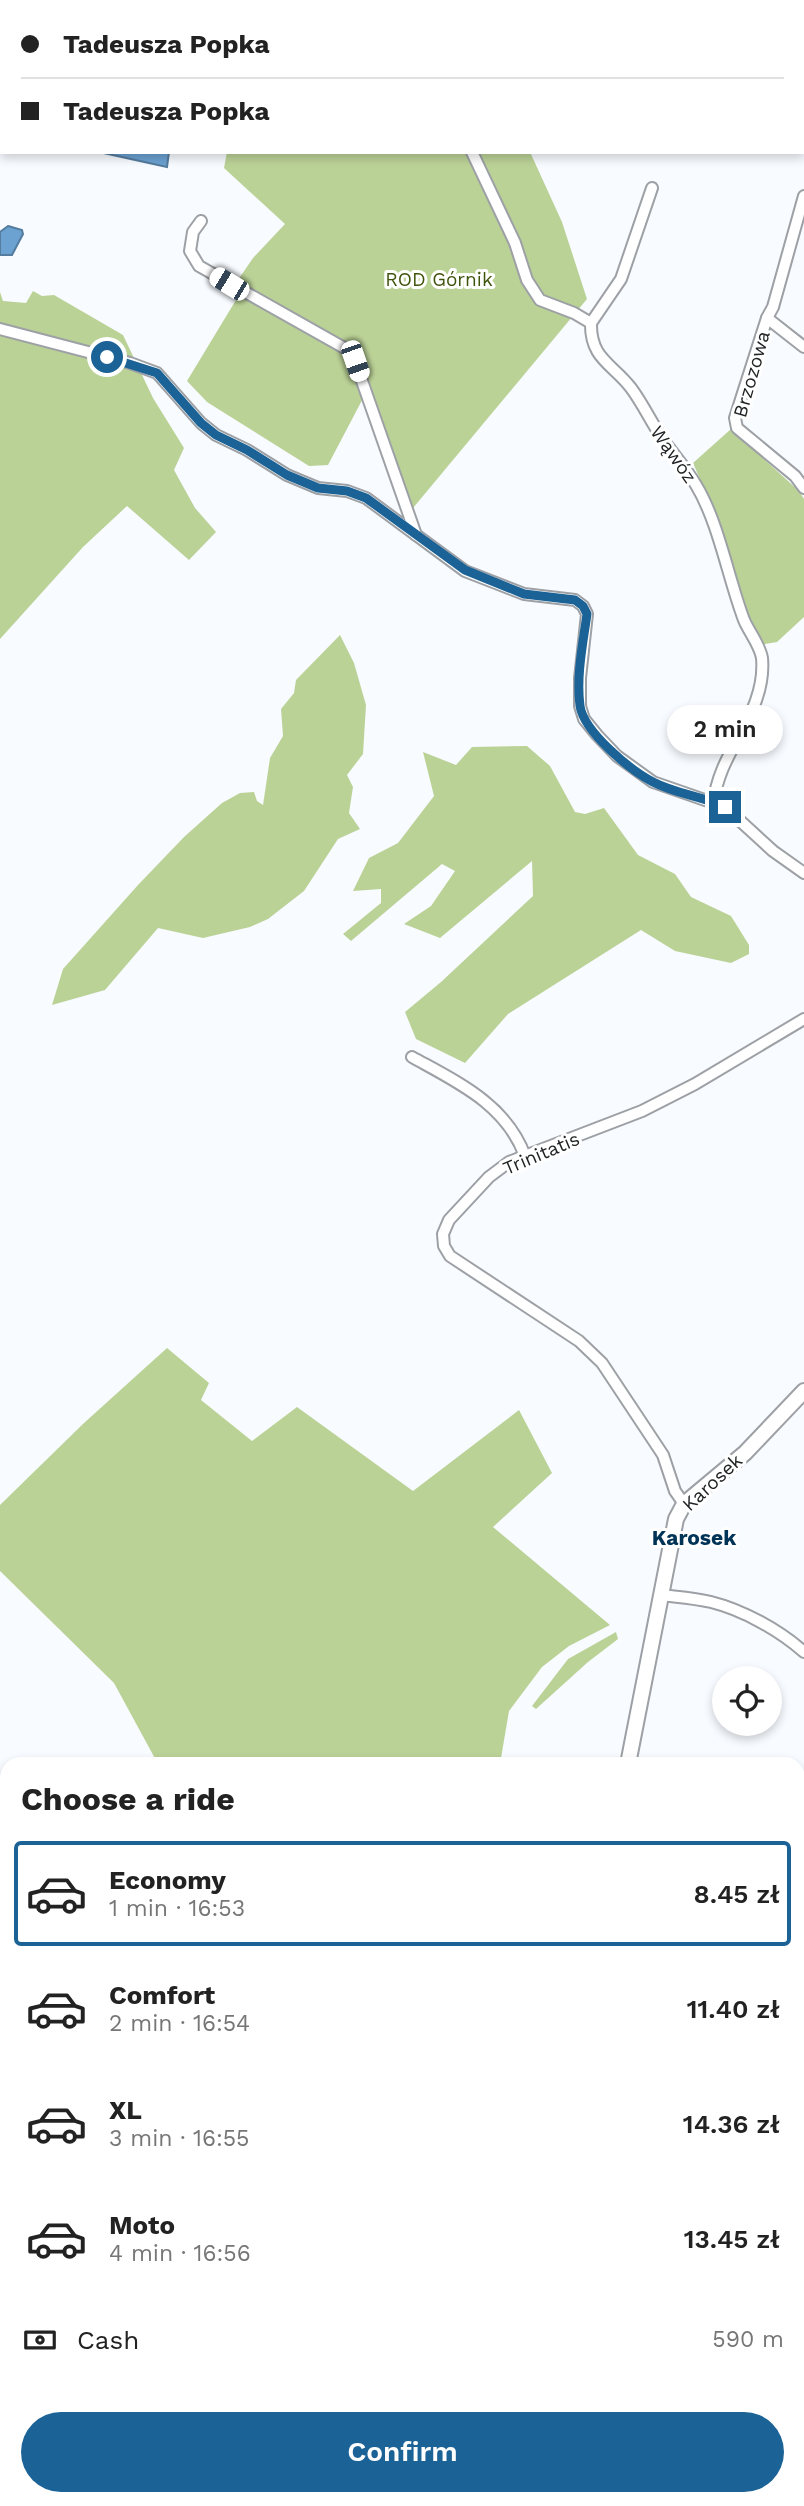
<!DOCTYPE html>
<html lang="en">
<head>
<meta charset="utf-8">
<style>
	:root { --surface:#fff; --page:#f2f2f2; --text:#222; --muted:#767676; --line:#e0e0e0; --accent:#1b6296 }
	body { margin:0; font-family:"Work Sans",sans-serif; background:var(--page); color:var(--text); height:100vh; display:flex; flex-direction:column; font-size:26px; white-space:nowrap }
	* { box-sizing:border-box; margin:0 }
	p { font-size:23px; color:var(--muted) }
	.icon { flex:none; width:38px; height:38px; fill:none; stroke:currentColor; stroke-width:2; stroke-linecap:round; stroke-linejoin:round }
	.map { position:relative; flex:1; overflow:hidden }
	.details { position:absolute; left:0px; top:1757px; width:805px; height:749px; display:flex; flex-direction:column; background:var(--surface); border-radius:21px 21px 0 0; box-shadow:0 4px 10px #0003 }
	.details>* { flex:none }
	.top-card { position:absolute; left:0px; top:0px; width:805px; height:154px; box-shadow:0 4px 10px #0003; display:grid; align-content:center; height:154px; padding:0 21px; background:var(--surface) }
	.tools { position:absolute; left:712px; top:1666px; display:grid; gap:14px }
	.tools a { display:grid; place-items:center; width:70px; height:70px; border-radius:50%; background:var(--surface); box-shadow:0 4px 10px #0003; font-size:35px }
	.end { position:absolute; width:32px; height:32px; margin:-16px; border:9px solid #1b6296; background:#fff; box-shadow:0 0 0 4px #fff }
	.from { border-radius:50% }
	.bubble { position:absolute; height:49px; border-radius:24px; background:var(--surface); box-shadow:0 4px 10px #0003; font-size:23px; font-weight:600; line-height:49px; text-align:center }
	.car { position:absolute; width:21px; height:42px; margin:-21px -10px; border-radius:9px; box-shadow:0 0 5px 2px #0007; background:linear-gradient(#fff 24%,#345 0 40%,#fff 0 76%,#345 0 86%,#fff 0) }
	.top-card b { display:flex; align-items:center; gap:24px; height:66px; font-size:26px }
	.top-card b+b { border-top:2px solid var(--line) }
	.top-card i { width:18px; height:18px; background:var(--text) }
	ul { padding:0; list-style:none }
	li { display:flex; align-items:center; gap:21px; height:105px; margin:0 14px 10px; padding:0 7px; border:4px solid transparent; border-radius:7px }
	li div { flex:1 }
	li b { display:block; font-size:26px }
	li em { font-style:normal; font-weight:600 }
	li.selected { border-color:var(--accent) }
	li>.icon { width:63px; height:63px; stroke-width:1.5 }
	h2 { padding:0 21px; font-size:32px; line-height:84px }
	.pay { display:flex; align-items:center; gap:18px; height:77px; padding:0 21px; font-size:26px }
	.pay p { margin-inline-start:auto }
	.primary-button { display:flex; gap:14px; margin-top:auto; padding:14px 21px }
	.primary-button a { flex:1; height:80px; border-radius:42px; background:var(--accent); color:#fff; font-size:28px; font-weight:600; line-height:80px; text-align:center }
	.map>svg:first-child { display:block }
	.green { fill:#bbd297 }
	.water { fill:#6ba2d2; stroke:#547c9e; stroke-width:2 }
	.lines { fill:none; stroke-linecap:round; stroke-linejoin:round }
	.stream { stroke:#547c9e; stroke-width:2.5 }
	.minor-casing { stroke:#9da1a5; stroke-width:14 }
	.tertiary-casing { stroke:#9da1a5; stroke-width:18 }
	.secondary-casing { stroke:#9da1a5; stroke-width:19 }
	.minor { stroke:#fff; stroke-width:10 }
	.tertiary { stroke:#fff; stroke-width:14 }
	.secondary { stroke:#fff; stroke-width:16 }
	.rail-casing { stroke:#3d3f40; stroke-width:5 }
	.rail { stroke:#fff; stroke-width:2.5; stroke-dasharray:8; stroke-linecap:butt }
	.route { stroke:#1b6296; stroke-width:9 }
	.labels { text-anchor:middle; stroke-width:6; stroke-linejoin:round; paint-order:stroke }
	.park-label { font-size:19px; fill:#3f540b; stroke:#fff }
	.street-label { font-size:19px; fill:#202223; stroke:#fff }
	.neighbourhood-label { font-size:21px; font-weight:bold; fill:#003457; stroke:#fff }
</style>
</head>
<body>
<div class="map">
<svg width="804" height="2506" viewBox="0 0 804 2506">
	<rect width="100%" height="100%" fill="#f8fbff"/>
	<!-- green -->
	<g class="green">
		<polygon points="115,0 427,0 428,2 123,2"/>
		<polygon points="227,152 530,152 562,222 587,299 413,508 370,385 328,465 309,466 207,402 187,381 245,285 238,280 253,258 285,224 224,168"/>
		<polygon points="33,291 42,296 54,295 123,335 153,398 184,448 174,470 195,508 216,532 189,560 127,506 83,547 0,639 0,292 3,301 26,303"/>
		<polygon points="731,429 799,491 804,499 804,617 777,642 759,645 718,521 693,463"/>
		<polygon points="340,635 354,663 366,705 363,754 347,775 353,787 349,813 360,829 338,839 304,891 268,919 250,927 203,938 158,928 105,990 52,1005 63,969 138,885 184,837 222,803 240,793 254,792 257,801 263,805 270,758 283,736 281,709 294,693 296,680"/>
		<polygon points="527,746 550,766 575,812 585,814 604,808 638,855 675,874 691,897 731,916 749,945 749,954 731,963 675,951 641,930 508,1014 465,1063 416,1039 405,1012 441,982 533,896 532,861 440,938 404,924 431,906 455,871 442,864 351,941 343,934 381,903 381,889 353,891 369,858 398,843 434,796 423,752 456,765 472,747"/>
		<polygon points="167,1348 209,1383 201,1400 252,1441 297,1407 413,1491 519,1410 552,1473 493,1527 610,1625 569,1646 542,1667 509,1711 500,1764 158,1764 114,1683 0,1571 0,1505 84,1423"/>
		<polygon points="616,1632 618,1639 588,1662 536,1709 532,1706 568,1659"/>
		<polygon points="2,2467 7,2469 7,2499 88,2499 98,2506 0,2506 0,2468"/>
	</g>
	<!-- water -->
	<g class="water">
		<polygon points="99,152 169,152 167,167"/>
		<polygon points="8,226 22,230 23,234 12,255 0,255 0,232"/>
	</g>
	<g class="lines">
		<!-- stream -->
		<g class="stream">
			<polyline points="798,2352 804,2330"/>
			<polyline points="798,2396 804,2397"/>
			<polyline points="651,2506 653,2499"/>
			<polyline points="768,2506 769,2499"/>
		</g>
		<!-- minor casing -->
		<g class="minor-casing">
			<g id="minor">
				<path d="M472 152 515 243 527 280 540 300 574 313 591 323C590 359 613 364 631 388 643 404 651 422 662 438 673 454 686 468 696 485 719 523 728 578 744 620 749 632 760 645 762 658 767 714 718 751 714 802"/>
				<polyline points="804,196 773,307 767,318 735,418 737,428 795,476 804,488"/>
				<polyline points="201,221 193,232 190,251 199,266 348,350 355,361 416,535"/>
				<polyline points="767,318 804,347"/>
				<polyline points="591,323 621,279 652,188"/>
				<polyline points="0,329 130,363 157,373 201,423 216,435 247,450 287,475 318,488 347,491 366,498 465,571 524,594 575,600 583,606 587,614 580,678 580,706 584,719 597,735 617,756 653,782 725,807 773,851 804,873"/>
				<path d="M412 1057C457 1082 506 1104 525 1156"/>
				<polyline points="684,1504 675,1491 663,1455 602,1363 579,1341 450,1256 444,1246 443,1234 449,1220 489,1177 509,1162 642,1111 695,1084 804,1019"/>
				<path d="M661 1595C677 1597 694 1598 711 1602 743 1610 779 1630 804 1652"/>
				<polyline points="798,1843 804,1836"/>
			</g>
		</g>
		<!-- tertiary casing -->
		<g class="tertiary-casing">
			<g id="tertiary">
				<polyline points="628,1764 676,1519 684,1504 745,1453 804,1391"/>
				<polyline points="360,2506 363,2499"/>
			</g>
		</g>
		<!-- secondary casing -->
		<g class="secondary-casing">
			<g id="secondary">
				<polyline points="0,1966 7,1974"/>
				<polyline points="133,2499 141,2506"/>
			</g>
		</g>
		<!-- minor -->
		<use href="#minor" class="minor"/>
		<!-- tertiary -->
		<use href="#tertiary" class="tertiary"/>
		<!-- secondary -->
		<use href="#secondary" class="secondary"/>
		<!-- rail casing -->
		<g class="rail-casing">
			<g id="rail">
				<polyline points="798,2194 804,2171"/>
				<polyline points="798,2219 804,2196"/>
				<polyline points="723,2506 725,2499"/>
				<polyline points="745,2506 745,2503"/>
			</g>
		</g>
		<!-- rail -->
		<use href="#rail" class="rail"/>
	</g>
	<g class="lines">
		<!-- route -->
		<path class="route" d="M107 357 157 373 201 423 216 435 247 450 287 475 318 488 347 491 366 498 465 570 524 594 575 600 583 606 587 614C583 643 576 676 580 706 584 732 630 770 653 782 676 794 702 796 725 807"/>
	</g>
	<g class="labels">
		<!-- park labels -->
		<g class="park-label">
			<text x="439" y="286">ROD Górnik</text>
		</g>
		<!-- street labels -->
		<g class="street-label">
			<text transform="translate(751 374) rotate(-74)" y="7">Brzozowa</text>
			<text transform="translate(674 454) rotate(55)" y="7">Wąwóz</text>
			<text transform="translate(541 1153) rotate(-23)" y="7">Trinitatis</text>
			<text transform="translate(712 1482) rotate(-43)" y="7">Karosek</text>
		</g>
		<!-- neighbourhood labels -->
		<g class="neighbourhood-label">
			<text x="694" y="1545">Karosek</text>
		</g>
	</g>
</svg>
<div class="tools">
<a><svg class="icon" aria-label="locate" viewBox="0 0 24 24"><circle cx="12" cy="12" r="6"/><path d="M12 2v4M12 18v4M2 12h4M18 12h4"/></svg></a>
</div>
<i class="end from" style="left:107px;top:357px"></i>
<i class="end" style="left:725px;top:807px"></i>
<div class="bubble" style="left:667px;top:705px;width:116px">2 min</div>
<i class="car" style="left:229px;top:284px;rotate:301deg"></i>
<i class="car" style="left:355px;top:361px;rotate:161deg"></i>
<div class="top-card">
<b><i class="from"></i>Tadeusza Popka</b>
<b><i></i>Tadeusza Popka</b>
</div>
<section class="details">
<h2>Choose a ride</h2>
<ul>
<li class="selected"><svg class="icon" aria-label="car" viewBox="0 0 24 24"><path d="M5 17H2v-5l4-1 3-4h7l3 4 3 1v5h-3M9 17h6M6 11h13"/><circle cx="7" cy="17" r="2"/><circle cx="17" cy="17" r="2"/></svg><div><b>Economy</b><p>1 min · 16:53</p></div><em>8.45 zł</em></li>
<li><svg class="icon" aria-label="car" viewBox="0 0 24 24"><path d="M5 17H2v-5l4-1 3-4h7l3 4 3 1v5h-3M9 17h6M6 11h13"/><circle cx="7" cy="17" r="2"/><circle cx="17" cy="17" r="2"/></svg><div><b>Comfort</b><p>2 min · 16:54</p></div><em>11.40 zł</em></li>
<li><svg class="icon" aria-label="car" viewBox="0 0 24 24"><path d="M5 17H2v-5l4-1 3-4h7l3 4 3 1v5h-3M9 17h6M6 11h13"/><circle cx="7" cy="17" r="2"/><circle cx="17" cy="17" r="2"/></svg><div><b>XL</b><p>3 min · 16:55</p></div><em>14.36 zł</em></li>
<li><svg class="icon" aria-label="car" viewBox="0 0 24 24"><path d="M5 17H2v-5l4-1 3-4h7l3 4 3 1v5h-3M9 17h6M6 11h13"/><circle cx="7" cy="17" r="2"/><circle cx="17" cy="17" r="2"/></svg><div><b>Moto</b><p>4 min · 16:56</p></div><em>13.45 zł</em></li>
</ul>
<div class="pay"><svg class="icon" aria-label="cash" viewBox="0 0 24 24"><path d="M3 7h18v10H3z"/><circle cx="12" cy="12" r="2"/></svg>Cash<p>590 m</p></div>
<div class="primary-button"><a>Confirm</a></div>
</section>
</div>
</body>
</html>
